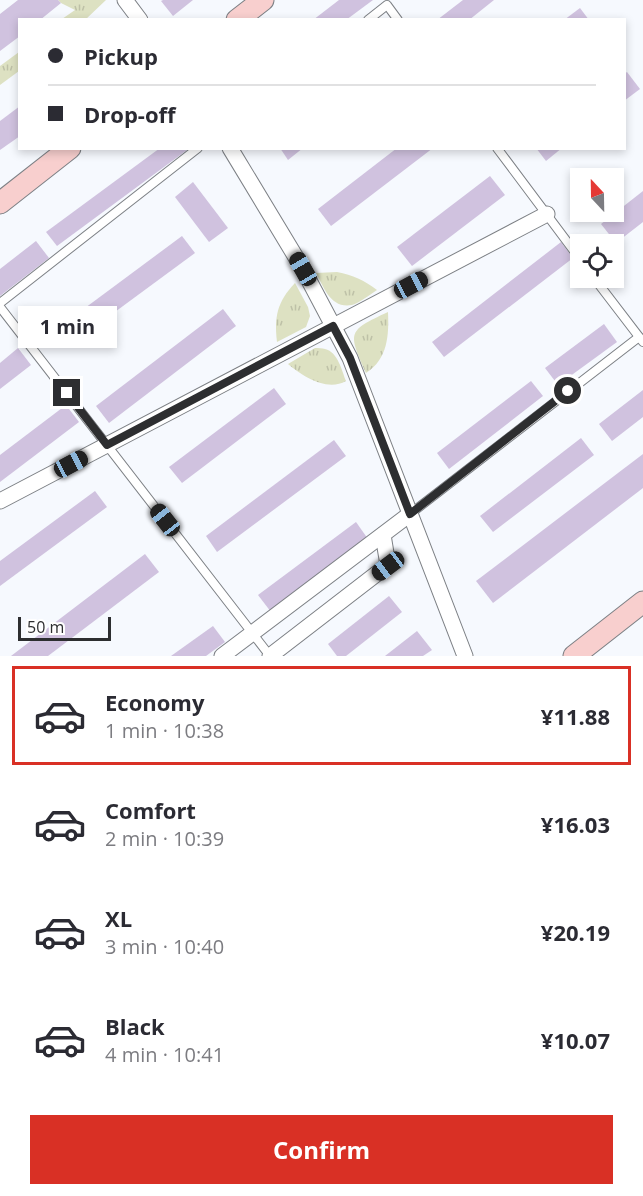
<!DOCTYPE html>
<html lang="en">
<head>
<meta charset="utf-8">
<style>
	:root { --surface:#fff; --page:#f7f7f7; --text:#2b2b33; --muted:#7c7c81; --line:#e1e1e2; --accent:#d93025 }
	body { margin:0; font-family:"Open Sans",sans-serif; background:var(--page); color:var(--text); height:100vh; display:flex; flex-direction:column; font-size:22px; white-space:nowrap }
	* { box-sizing:border-box; margin:0 }
	p { font-size:20px; color:var(--muted) }
	.icon { flex:none; width:33px; height:33px; fill:none; stroke:currentColor; stroke-width:2; stroke-linecap:round; stroke-linejoin:round }
	.map { position:relative; height:656px; overflow:hidden }
	.side { display:flex; flex-direction:column; background:var(--surface); flex:1 }
	.side>* { flex:none }
	.banner { position:absolute; left:18px; top:18px; width:608px; height:132px; border-radius:0px; box-shadow:0 3px 9px #0003; display:grid; align-content:center; height:132px; padding:0 30px; background:var(--surface) }
	.needle { width:39px; rotate:338deg }
	.buttons { position:absolute; left:570px; top:168px; display:grid; gap:12px }
	.buttons a { display:grid; place-items:center; width:54px; height:54px; border-radius:0px; background:var(--surface); box-shadow:0 3px 9px #0003; font-size:30px }
	.scale { position:absolute; left:18px; bottom:15px; width:93px; box-sizing:border-box; padding-left:6px; border:3px solid #2d2e30; border-top:0; font-size:16px; line-height:21px; white-space:nowrap; color:#2d2e30; -webkit-text-stroke:4px #fff; paint-order:stroke }
	.end { position:absolute; width:27px; height:27px; margin:-14px; border:8px solid #2d2e30; background:#fff; box-shadow:0 0 0 3px #fff }
	.from { border-radius:50% }
	.bubble { position:absolute; height:42px; border-radius:0px; background:var(--surface); box-shadow:0 3px 9px #0003; font-size:20px; font-weight:700; line-height:42px; text-align:center }
	.car { position:absolute; width:18px; height:36px; margin:-18px -9px; border-radius:8px; box-shadow:0 0 4px 2px #0007; background:linear-gradient(#222 24%,#8ab4d8 0 40%,#222 0 76%,#8ab4d8 0 86%,#222 0) }
	.banner b { display:flex; align-items:center; gap:21px; height:57px; font-size:22px }
	.banner b+b { border-top:2px solid var(--line) }
	.banner i { width:15px; height:15px; background:var(--text) }
	ul { padding:10px 0 0; list-style:none }
	li { display:flex; align-items:center; gap:18px; height:99px; margin:0 12px 9px; padding:0 18px; border:3px solid transparent; border-radius:0px }
	li div { flex:1 }
	li b { display:block; font-size:22px }
	li em { font-style:normal; font-weight:700 }
	li.selected { border-color:var(--accent) }
	li>.icon { width:54px; height:54px; stroke-width:1.5 }
	.cta { display:flex; gap:12px; margin-top:auto; padding:12px 30px }
	.cta a { flex:1; height:69px; border-radius:0px; background:var(--accent); color:#fff; font-size:24px; font-weight:700; line-height:69px; text-align:center }
	.map>svg:first-child { display:block }
	.grass { fill:url(#grass-tufts) }
	.building { fill:#d0c2df }
	.lines { fill:none; stroke-linecap:round; stroke-linejoin:round }
	.lane-casing { stroke:#7d8085; stroke-width:10 }
	.street-casing { stroke:#7d8085; stroke-width:17 }
	.secondary-casing { stroke:#7d8085; stroke-width:23 }
	.lane { stroke:#fff; stroke-width:8 }
	.street { stroke:#fff; stroke-width:15 }
	.secondary { stroke:#f8cfce; stroke-width:21 }
	.route { stroke:#2d2e30; stroke-width:8 }
</style>
</head>
<body>
<div class="map">
<svg width="643" height="656" viewBox="0 0 643 656">
	<defs>
		<pattern id="grass-tufts" width="24" height="20" patternUnits="userSpaceOnUse" patternTransform="scale(1.5)"><rect width="24" height="20" fill="#dde1c2"/><path d="M3 7l-1-3M5 7V3M7 7l1-3M15 17l-1-3M17 17v-4M19 17l1-3" fill="none" stroke="#bec1a7"/></pattern>
	</defs>
	<rect width="100%" height="100%" fill="#f6f9fe"/>
	<!-- grass -->
	<g class="grass">
		<polygon points="58,0 106,0 85,20 62,19 75,10 61,3"/>
		<polygon points="19,52 19,71 0,85 0,66"/>
		<path d="M337 272C353 275 364 280 377 290 371 294 359 303 352 305 331 309 324 288 316 273Z"/>
		<path d="M295 283 308 307 310 316 306 327 277 342C274 317 277 302 295 283Z"/>
		<path d="M388 312C389 335 388 359 366 373 348 332 347 331 388 312Z"/>
		<path d="M315 348C319 348 322 348 325 349 338 352 342 371 346 381 327 392 302 376 288 364Z"/>
	</g>
	<!-- building -->
	<g class="building">
		<polygon points="18,0 58,0 61,3 40,20 20,20 20,36 0,51 0,14"/>
		<polygon points="163,0 193,0 173,16 161,1"/>
		<polygon points="339,0 373,0 346,20 313,20"/>
		<polygon points="463,0 494,0 469,20 437,20"/>
		<polygon points="580,8 589,20 564,20"/>
		<polygon points="627,72 640,89 624,101 624,74"/>
		<polygon points="20,106 20,136 0,150 0,121"/>
		<polygon points="160,148 186,148 187,150 57,246 46,232"/>
		<polygon points="280,148 303,148 288,160"/>
		<polygon points="397,148 433,148 331,226 318,209"/>
		<polygon points="536,148 562,148 546,161"/>
		<polygon points="490,176 505,195 412,266 397,247"/>
		<polygon points="193,182 228,228 209,242 175,197"/>
		<polygon points="643,191 643,222 616,243 601,224"/>
		<polygon points="182,236 195,253 66,348 54,331"/>
		<polygon points="36,241 49,258 0,296 0,269"/>
		<polygon points="561,242 573,258 444,357 432,342"/>
		<polygon points="223,309 236,326 109,423 96,406"/>
		<polygon points="604,324 617,342 558,385 545,368"/>
		<polygon points="18,348 31,365 0,389 0,363"/>
		<polygon points="531,381 543,396 449,469 437,453"/>
		<polygon points="274,388 286,404 182,483 169,467"/>
		<polygon points="643,390 643,417 612,441 599,424"/>
		<polygon points="66,405 79,422 0,482 0,455"/>
		<polygon points="581,438 594,455 493,532 480,516"/>
		<polygon points="334,440 346,456 217,552 206,536"/>
		<polygon points="643,454 643,488 493,603 476,581"/>
		<polygon points="95,491 107,507 0,586 0,561"/>
		<polygon points="356,522 368,539 271,612 258,595"/>
		<polygon points="145,554 159,572 48,656 11,656"/>
		<polygon points="389,596 402,612 346,656 337,656 328,644"/>
		<polygon points="213,626 225,642 206,656 171,656"/>
		<polygon points="417,631 432,650 423,656 385,656"/>
	</g>
	<g class="lines">
		<!-- lane casing -->
		<g class="lane-casing">
			<g id="lane">
				<polyline points="368,20 387,5 398,20"/>
				<polyline points="497,148 580,259"/>
				<polyline points="594,278 643,342"/>
				<polyline points="0,303 198,148"/>
				<polyline points="0,307 270,656"/>
				<polyline points="410,514 639,337"/>
			</g>
		</g>
		<!-- street casing -->
		<g class="street-casing">
			<g id="street">
				<polyline points="125,0 140,20"/>
				<polyline points="230,148 303,269 350,358 465,656"/>
				<polyline points="0,501 547,214"/>
				<polyline points="222,656 410,514"/>
				<polyline points="270,656 388,565 383,535"/>
			</g>
		</g>
		<!-- secondary casing -->
		<g class="secondary-casing">
			<g id="secondary">
				<polyline points="237,20 263,0"/>
				<polyline points="0,203 70,148"/>
				<polyline points="574,656 643,602"/>
			</g>
		</g>
		<!-- lane -->
		<use href="#lane" class="lane"/>
		<!-- street -->
		<use href="#street" class="street"/>
		<!-- secondary -->
		<use href="#secondary" class="secondary"/>
	</g>
	<g class="lines">
		<!-- route -->
		<polyline class="route" points="67,393 107,445 333,326 350,358 410,514 568,391"/>
	</g>
</svg>
<div class="buttons">
<a><svg class="needle" viewBox="-14 -14 28 28"><path d="M0-13l5 13h-10z" fill="#e53935"/><path d="M0 13l5-13h-10z" fill="#7c7c81"/></svg></a>
<a><svg class="icon" aria-label="locate" viewBox="0 0 24 24"><circle cx="12" cy="12" r="6"/><path d="M12 2v4M12 18v4M2 12h4M18 12h4"/></svg></a>
</div>
<div class="scale">50 m</div>
<i class="end from" style="left:568px;top:391px"></i>
<i class="end" style="left:67px;top:393px"></i>
<div class="bubble" style="left:18px;top:306px;width:99px">1 min</div>
<i class="car" style="left:303px;top:269px;rotate:330deg"></i>
<i class="car" style="left:411px;top:285px;rotate:62deg"></i>
<i class="car" style="left:71px;top:464px;rotate:62deg"></i>
<i class="car" style="left:165px;top:520px;rotate:322deg"></i>
<i class="car" style="left:388px;top:566px;rotate:233deg"></i>
<div class="banner">
<b><i class="from"></i>Pickup</b>
<b><i></i>Drop-off</b>
</div>
</div>
<section class="side">
<ul>
<li class="selected"><svg class="icon" aria-label="car" viewBox="0 0 24 24"><path d="M5 17H2v-5l4-1 3-4h7l3 4 3 1v5h-3M9 17h6M6 11h13"/><circle cx="7" cy="17" r="2"/><circle cx="17" cy="17" r="2"/></svg><div><b>Economy</b><p>1 min · 10:38</p></div><em>¥11.88</em></li>
<li><svg class="icon" aria-label="car" viewBox="0 0 24 24"><path d="M5 17H2v-5l4-1 3-4h7l3 4 3 1v5h-3M9 17h6M6 11h13"/><circle cx="7" cy="17" r="2"/><circle cx="17" cy="17" r="2"/></svg><div><b>Comfort</b><p>2 min · 10:39</p></div><em>¥16.03</em></li>
<li><svg class="icon" aria-label="car" viewBox="0 0 24 24"><path d="M5 17H2v-5l4-1 3-4h7l3 4 3 1v5h-3M9 17h6M6 11h13"/><circle cx="7" cy="17" r="2"/><circle cx="17" cy="17" r="2"/></svg><div><b>XL</b><p>3 min · 10:40</p></div><em>¥20.19</em></li>
<li><svg class="icon" aria-label="car" viewBox="0 0 24 24"><path d="M5 17H2v-5l4-1 3-4h7l3 4 3 1v5h-3M9 17h6M6 11h13"/><circle cx="7" cy="17" r="2"/><circle cx="17" cy="17" r="2"/></svg><div><b>Black</b><p>4 min · 10:41</p></div><em>¥10.07</em></li>
</ul>
<div class="cta"><a>Confirm</a></div>
</section>
</body>
</html>
